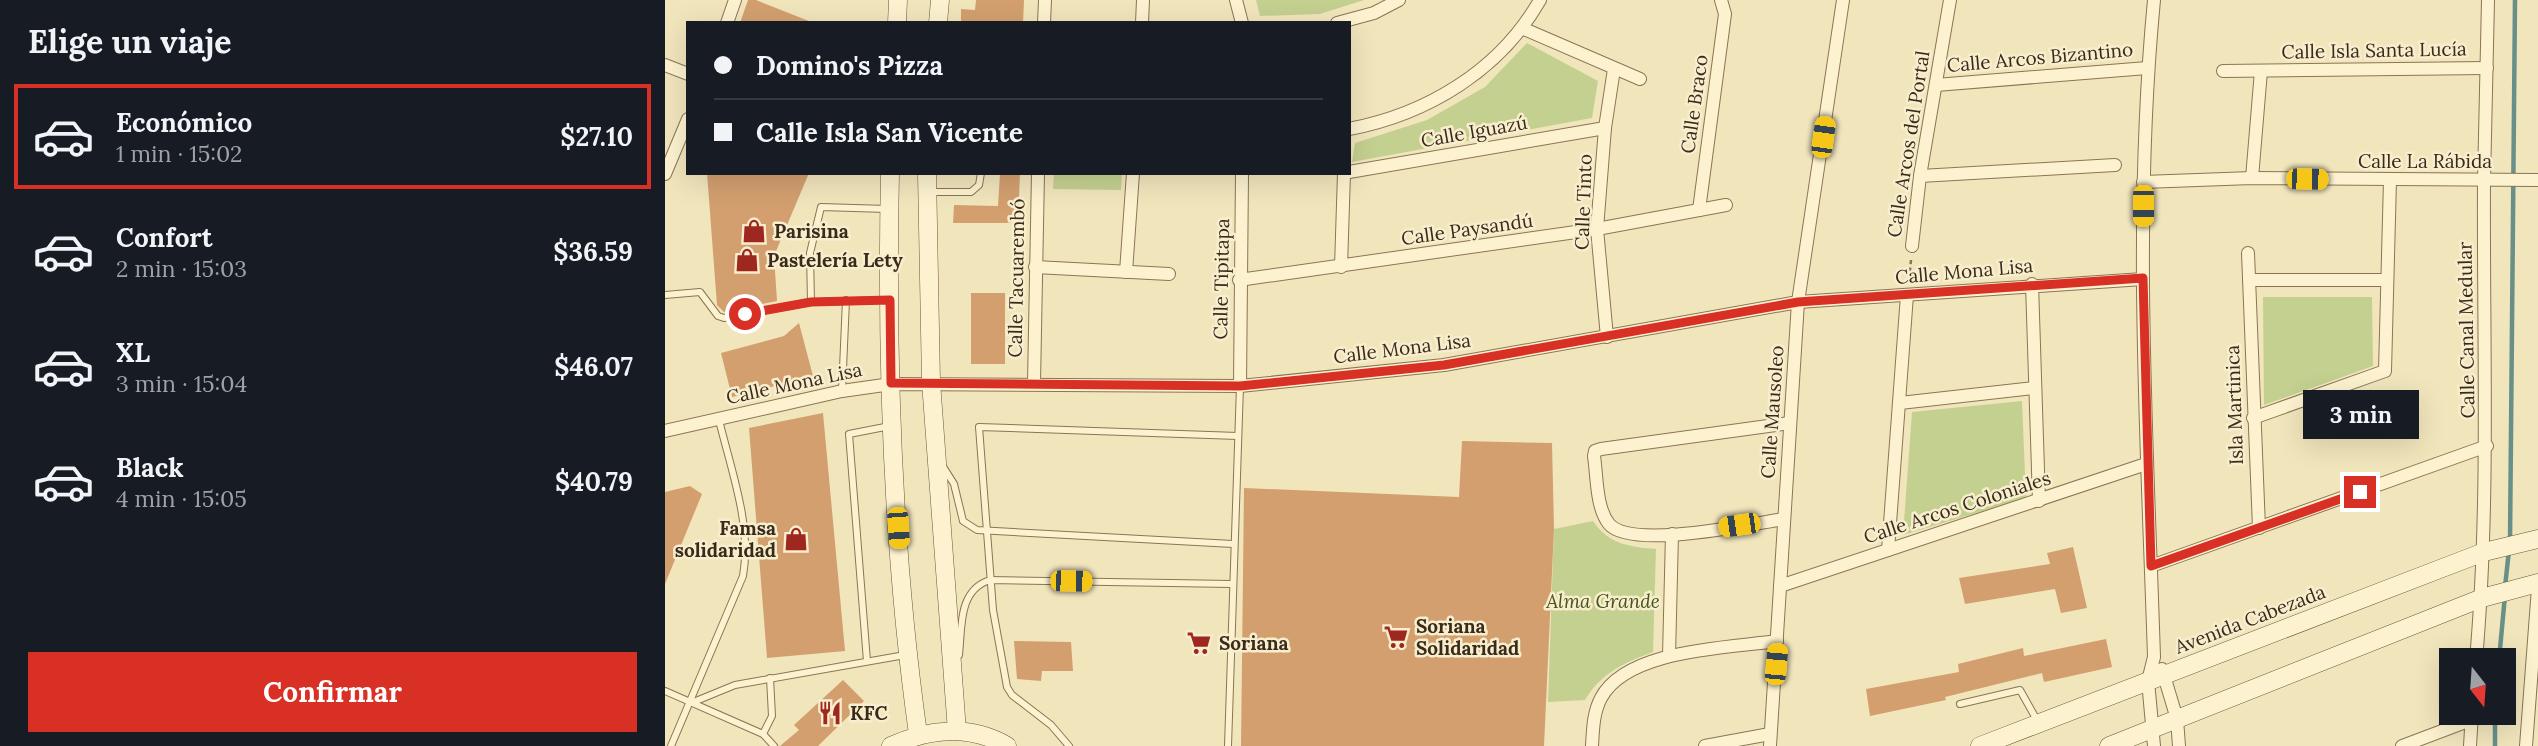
<!DOCTYPE html>
<html lang="es">
<head>
<meta charset="utf-8">
<style>
	:root { --surface:#171b24; --page:#20242c; --text:#f1f3f6; --muted:#9ea1a6; --line:#363941; --accent:#d93025 }
	body { margin:0; font-family:Lora,serif; background:var(--page); color:var(--text); height:100vh; display:flex; flex-direction:column; font-size:26px; white-space:nowrap }
	* { box-sizing:border-box; margin:0 }
	p { font-size:23px; color:var(--muted) }
	.icon { flex:none; width:38px; height:38px; fill:none; stroke:currentColor; stroke-width:2; stroke-linecap:round; stroke-linejoin:round }
	.map { position:relative; flex:1; overflow:hidden }
	.drawer { display:flex; flex-direction:column; background:var(--surface); width:665px }
	.drawer>* { flex:none }
	.guide { position:absolute; left:21px; top:21px; width:665px; height:154px; border-radius:0px; box-shadow:0 7px 28px #0002; display:grid; align-content:center; height:154px; padding:0 28px; background:var(--surface) }
	.needle { width:46px; rotate:163deg }
	.fabs { position:absolute; left:1774px; top:648px; display:grid; gap:14px }
	.fabs a { display:grid; place-items:center; width:77px; height:77px; border-radius:0px; background:var(--surface); box-shadow:0 7px 28px #0002; font-size:35px }
	.end { position:absolute; width:32px; height:32px; margin:-16px; border:9px solid #d93025; background:#fff; box-shadow:0 0 0 4px #fff }
	.from { border-radius:50% }
	.bubble { position:absolute; height:49px; border-radius:0px; background:var(--surface); box-shadow:0 7px 28px #0002; font-size:23px; font-weight:700; line-height:49px; text-align:center }
	.car { position:absolute; width:21px; height:42px; margin:-21px -10px; border-radius:9px; box-shadow:0 0 5px 2px #0007; background:linear-gradient(#f5c518 24%,#345 0 40%,#f5c518 0 76%,#345 0 86%,#f5c518 0) }
	.guide b { display:flex; align-items:center; gap:24px; height:66px; font-size:26px }
	.guide b+b { border-top:2px solid var(--line) }
	.guide i { width:18px; height:18px; background:var(--text) }
	ul { padding:0; list-style:none }
	li { display:flex; align-items:center; gap:21px; height:105px; margin:0 14px 10px; padding:0 14px; border:4px solid transparent; border-radius:0px }
	li div { flex:1 }
	li b { display:block; font-size:26px }
	li em { font-style:normal; font-weight:700 }
	li.active { border-color:var(--accent) }
	li>.icon { width:63px; height:63px; stroke-width:1.5 }
	h2 { padding:0 28px; font-size:32px; line-height:84px }
	.primary-button { display:flex; gap:14px; margin-top:auto; padding:14px 28px }
	.primary-button a { flex:1; height:80px; border-radius:0px; background:var(--accent); color:#fff; font-size:28px; font-weight:700; line-height:80px; text-align:center }
	main { display:flex; flex:1; min-height:0 }
	.map>svg:first-child { display:block }
	.green { fill:#c4d090 }
	.lines { fill:none; stroke-linecap:round; stroke-linejoin:round }
	.stream { stroke:#679089; stroke-width:4.5 }
	.building { fill:#d39f6f }
	.lane-casing { stroke:#8a7554; stroke-width:8 }
	.street-casing { stroke:#8a7554; stroke-width:14 }
	.secondary-casing { stroke:#6c5538; stroke-width:19 }
	.path { stroke:#8a7554; stroke-width:2.5; stroke-dasharray:5 3.5; stroke-linecap:butt }
	.lane { stroke:#fcf2d0; stroke-width:6 }
	.street { stroke:#fcf2d0; stroke-width:12 }
	.secondary { stroke:#fcf2d0; stroke-width:18 }
	.route { stroke:#d93025; stroke-width:9 }
	.labels { text-anchor:middle; stroke-width:5; stroke-linejoin:round; paint-order:stroke }
	.street-label { font-size:19px; fill:#382b1b; stroke:#f8eecd }
	.poi-label { font-size:19px; font-weight:bold; fill:#382b1b; stroke:#f8eecd; text-anchor:start }
	.park-label { font-size:19px; font-style:italic; fill:#45561f; stroke:#f8eecd }
</style>
</head>
<body>
<main>
<section class="drawer">
<h2>Elige un viaje</h2>
<ul>
<li class="active"><svg class="icon" aria-label="car" viewBox="0 0 24 24"><path d="M5 17H2v-5l4-1 3-4h7l3 4 3 1v5h-3M9 17h6M6 11h13"/><circle cx="7" cy="17" r="2"/><circle cx="17" cy="17" r="2"/></svg><div><b>Económico</b><p>1 min · 15:02</p></div><em>$27.10</em></li>
<li><svg class="icon" aria-label="car" viewBox="0 0 24 24"><path d="M5 17H2v-5l4-1 3-4h7l3 4 3 1v5h-3M9 17h6M6 11h13"/><circle cx="7" cy="17" r="2"/><circle cx="17" cy="17" r="2"/></svg><div><b>Confort</b><p>2 min · 15:03</p></div><em>$36.59</em></li>
<li><svg class="icon" aria-label="car" viewBox="0 0 24 24"><path d="M5 17H2v-5l4-1 3-4h7l3 4 3 1v5h-3M9 17h6M6 11h13"/><circle cx="7" cy="17" r="2"/><circle cx="17" cy="17" r="2"/></svg><div><b>XL</b><p>3 min · 15:04</p></div><em>$46.07</em></li>
<li><svg class="icon" aria-label="car" viewBox="0 0 24 24"><path d="M5 17H2v-5l4-1 3-4h7l3 4 3 1v5h-3M9 17h6M6 11h13"/><circle cx="7" cy="17" r="2"/><circle cx="17" cy="17" r="2"/></svg><div><b>Black</b><p>4 min · 15:05</p></div><em>$40.79</em></li>
</ul>
<div class="primary-button"><a>Confirmar</a></div>
</section>
<div class="map">
<svg width="1873" height="746" viewBox="0 0 1873 746">
	<rect width="100%" height="100%" fill="#f1e5bc"/>
	<!-- green -->
	<g class="green">
		<polygon points="591,0 699,0 655,14 595,16"/>
		<polygon points="862,43 933,81 927,118 687,162 690,143 762,120 820,87"/>
		<polygon points="389,173 457,173 456,190 388,189"/>
		<polygon points="1598,297 1707,297 1708,366 1599,405"/>
		<polygon points="1357,401 1361,498 1238,535 1247,412"/>
		<path d="M928 521C943 544 965 547 991 549L988 652C959 663 937 672 920 700L883 702 889 529Z"/>
	</g>
	<g class="lines">
		<!-- stream -->
		<g class="stream">
			<polyline points="1845,542 1850,0"/>
			<polyline points="1840,587 1844,550"/>
			<polyline points="1834,660 1840,595"/>
			<polyline points="1830,746 1830,712"/>
		</g>
	</g>
	<!-- building -->
	<g class="building">
		<polygon points="83,0 91,0 149,23 75,23"/>
		<polygon points="311,0 359,0 358,23 296,23 296,9 310,10"/>
		<polygon points="42,173 144,173 109,256 112,301 59,312 52,305"/>
		<polygon points="335,173 355,173 353,223 288,223 289,205 333,206"/>
		<rect x="306" y="293" width="34" height="71"/>
		<polygon points="134,323 148,376 67,397 56,353 119,336"/>
		<polygon points="158,413 180,651 102,658 84,428"/>
		<polygon points="797,441 887,443 889,529 879,746 576,746 579,488 794,497"/>
		<polygon points="25,486 37,494 0,584 0,492"/>
		<polygon points="1408,547 1422,608 1396,613 1390,589 1300,604 1294,578 1385,564 1382,553"/>
		<polygon points="1441,639 1447,667 1379,682 1377,673 1280,697 1281,700 1205,716 1201,689 1294,672 1293,664 1358,648 1359,656"/>
		<polygon points="349,641 406,642 408,671 377,671 376,681 352,679"/>
		<polygon points="178,680 199,701 153,746 115,746 134,730 129,725"/>
	</g>
	<g class="lines">
		<!-- lane casing -->
		<g class="lane-casing">
			<g id="lane">
				<polyline points="263,192 306,192 314,185 316,173"/>
				<polyline points="0,295 35,292 53,316 59,318 146,302 223,300"/>
				<polyline points="146,302 145,253 156,207 222,209"/>
				<polyline points="177,391 181,300"/>
				<polyline points="277,465 289,484 298,521 312,530 568,544"/>
				<path d="M294 655C297 627 293 590 325 580L567 584"/>
				<polyline points="202,661 184,434 225,426"/>
				<polyline points="0,691 98,734 109,746"/>
				<polyline points="26,703 70,685 240,655"/>
				<polyline points="1295,704 1355,690 1373,722"/>
				<polyline points="98,734 107,716 105,678"/>
				<path d="M6 746 78 576C87 525 66 470 54 420"/>
				<polyline points="404,746 386,725 347,695 342,687 328,610 314,427 573,436"/>
				<polyline points="563,746 575,386"/>
			</g>
		</g>
		<!-- street casing -->
		<g class="street-casing">
			<g id="street">
				<polyline points="571,0 577,23"/>
				<path d="M1489 0C1468 219 1482 438 1489 657L1483 681 1489 746"/>
				<polyline points="62,23 70,0"/>
				<polyline points="379,23 380,0"/>
				<polyline points="477,23 478,0"/>
				<polyline points="672,23 709,13 734,0"/>
				<polyline points="859,29 975,79"/>
				<polyline points="0,65 23,74"/>
				<polyline points="1558,71 1822,68"/>
				<polyline points="1271,85 1482,68"/>
				<path d="M684 129C763 114 835 70 875 0"/>
				<polyline points="684,172 940,128"/>
				<polyline points="0,174 23,119"/>
				<polyline points="1255,176 1450,165"/>
				<polyline points="1587,178 1596,71"/>
				<polyline points="1478,182 1587,178 1873,180"/>
				<polyline points="1034,210 1060,14 1056,0"/>
				<polyline points="1247,246 1255,176 1285,0"/>
				<polyline points="1583,253 1594,528"/>
				<polyline points="370,267 504,274"/>
				<polyline points="676,267 679,173"/>
				<polyline points="461,272 468,173"/>
				<polyline points="574,280 932,229 1061,205"/>
				<polyline points="1584,280 1722,280"/>
				<polyline points="1367,284 1374,501"/>
				<polyline points="942,337 932,229 940,128 949,69"/>
				<polyline points="369,383 373,173"/>
				<polyline points="575,386 577,173"/>
				<polyline points="1235,403 1369,388"/>
				<polyline points="1588,418 1720,371 1725,180"/>
				<polyline points="0,431 177,391 226,384 575,386 779,365 1133,302 1478,279"/>
				<path d="M1119 519C1086 524 966 550 944 524 931 508 932 476 929 456L930 451 936 449 1125 423"/>
				<polyline points="1223,550 1242,295"/>
				<polyline points="1486,566 1822,446"/>
				<polyline points="1115,586 1481,464"/>
				<polyline points="1004,656 1007,534"/>
				<path d="M1811 660C1825 500 1818 341 1819 181 1820 121 1822 60 1823 0"/>
				<polyline points="1497,669 1512,719 1514,746"/>
				<path d="M927 746C928 730 928 713 936 698 962 649 1064 648 1112 641"/>
				<polyline points="1040,746 1105,734"/>
				<polyline points="1105,746 1133,302 1178,0"/>
				<polyline points="1737,746 1806,720"/>
				<polyline points="1805,746 1807,713"/>
				<polyline points="1861,746 1873,588"/>
			</g>
		</g>
		<!-- secondary casing -->
		<g class="secondary-casing">
			<g id="secondary">
				<polyline points="232,23 233,0"/>
				<polyline points="273,23 275,0"/>
				<path d="M225 173C221 360 227 549 253 734"/>
				<polyline points="262,173 266,382 292,731"/>
				<path d="M226 746C263 729 305 724 342 746"/>
				<polyline points="1315,746 1819,552 1873,539"/>
				<polyline points="1444,746 1817,598 1873,583"/>
			</g>
		</g>
		<!-- path -->
		<polyline class="path" points="1244,281 1246,260"/>
		<!-- lane -->
		<use href="#lane" class="lane"/>
		<!-- street -->
		<use href="#street" class="street"/>
		<!-- secondary -->
		<use href="#secondary" class="secondary"/>
	</g>
	<g class="lines">
		<!-- route -->
		<polyline class="route" points="80,314 146,302 225,300 226,383 575,386 779,365 1133,302 1478,278 1486,566 1695,492"/>
	</g>
	<!-- icons -->
	<defs>
		<g id="shop-bare" transform="scale(1.89)"><path d="M-5-2.5h2.3a2.7 3.5 0 0 1 5.4 0H5L5.5 6h-11ZM-1.5-2.5h3a1.5 2.3 0 0 0-3 0Z" fill="#9e271f" stroke="#f8eecd" stroke-width="2.5" paint-order="stroke"/></g>
		<g id="supermarket-bare" transform="scale(1.89)"><path d="M-6-5.5h2.5l.6 2H6L4.5 2H-2.5L-4.4-4H-6ZM-1.5 3.2a1.3 1.3 0 1 0 .1 0ZM3 3.2a1.3 1.3 0 1 0 .1 0Z" fill="#9e271f" stroke="#f8eecd" stroke-width="2.5" paint-order="stroke"/></g>
		<g id="restaurant-bare" transform="scale(1.89)"><path d="M-5-6h1v4h1v-4h1v4h1v-4h1v5L-1.5 .5V6h-2V.5L-5-1ZM5-6V6H3V1.5H1.5Q1.5-4 5-6Z" fill="#9e271f" stroke="#f8eecd" stroke-width="2.5" paint-order="stroke"/></g>
	</defs>
	<g fill-rule="evenodd">
		<use href="#shop-bare" x="89" y="231"/>
		<use href="#shop-bare" x="82" y="260"/>
		<use href="#shop-bare" x="131" y="539"/>
		<use href="#supermarket-bare" x="731" y="637"/>
		<use href="#supermarket-bare" x="534" y="643"/>
		<use href="#restaurant-bare" x="165" y="713"/>
	</g>
	<g class="labels">
		<!-- street labels -->
		<g class="street-label">
			<text transform="translate(1709 50) rotate(-1)" y="7">Calle Isla Santa Lucía</text>
			<text transform="translate(1375 57) rotate(-5)" y="7">Calle Arcos Bizantino</text>
			<text transform="translate(1029 104) rotate(-82)" y="7">Calle Braco</text>
			<text transform="translate(809 131) rotate(-10)" y="7">Calle Iguazú</text>
			<text transform="translate(1243 144) rotate(-81)" y="7">Calle Arcos del Portal</text>
			<text x="1760" y="168">Calle La Rábida</text>
			<text transform="translate(918 202) rotate(-88)" y="7">Calle Tinto</text>
			<text transform="translate(802 229) rotate(-8)" y="7">Calle Paysandú</text>
			<text transform="translate(1299 271) rotate(-5)" y="7">Calle Mona Lisa</text>
			<text transform="translate(351 278) rotate(-89)" y="7">Calle Tacuarembó</text>
			<text transform="translate(556 279) rotate(-89)" y="7">Calle Tipitapa</text>
			<text transform="translate(1801 330) rotate(-91)" y="7">Calle Canal Medular</text>
			<text transform="translate(737 348) rotate(-7)" y="7">Calle Mona Lisa</text>
			<text transform="translate(129 383) rotate(-12)" y="7">Calle Mona Lisa</text>
			<text transform="translate(1569 405) rotate(-92)" y="7">Isla Martinica</text>
			<text transform="translate(1107 412) rotate(-86)" y="7">Calle Mausoleo</text>
			<text transform="translate(1292 507) rotate(-18)" y="7">Calle Arcos Coloniales</text>
			<text transform="translate(1585 619) rotate(-21)" y="7">Avenida Cabezada</text>
		</g>
		<!-- poi labels -->
		<g class="poi-label">
			<text x="109" y="238">Parisina</text>
			<text x="102" y="267">Pastelería Lety</text>
			<text x="111" y="535" text-anchor="end">Famsa<tspan x="111" dy="22">solidaridad</tspan></text>
			<text x="751" y="633">Soriana<tspan x="751" dy="22">Solidaridad</tspan></text>
			<text x="554" y="650">Soriana</text>
			<text x="185" y="720">KFC</text>
		</g>
		<!-- park labels -->
		<g class="park-label">
			<text x="938" y="608">Alma Grande</text>
		</g>
	</g>
</svg>
<div class="fabs">
<a><svg class="needle" viewBox="-14 -14 28 28"><path d="M0-13l5 13h-10z" fill="#e53935"/><path d="M0 13l5-13h-10z" fill="#9ea1a6"/></svg></a>
</div>
<i class="end from" style="left:80px;top:314px"></i>
<i class="end" style="left:1695px;top:492px"></i>
<div class="bubble" style="left:1638px;top:390px;width:116px">3 min</div>
<i class="car" style="left:1158px;top:137px;rotate:8deg"></i>
<i class="car" style="left:1642px;top:179px;rotate:91deg"></i>
<i class="car" style="left:1478px;top:206px;rotate:180deg"></i>
<i class="car" style="left:1074px;top:525px;rotate:262deg"></i>
<i class="car" style="left:233px;top:528px;rotate:176deg"></i>
<i class="car" style="left:406px;top:581px;rotate:91deg"></i>
<i class="car" style="left:1111px;top:664px;rotate:5deg"></i>
<div class="guide">
<b><i class="from"></i>Domino's Pizza</b>
<b><i></i>Calle Isla San Vicente</b>
</div>
</div>
</main>
</body>
</html>
